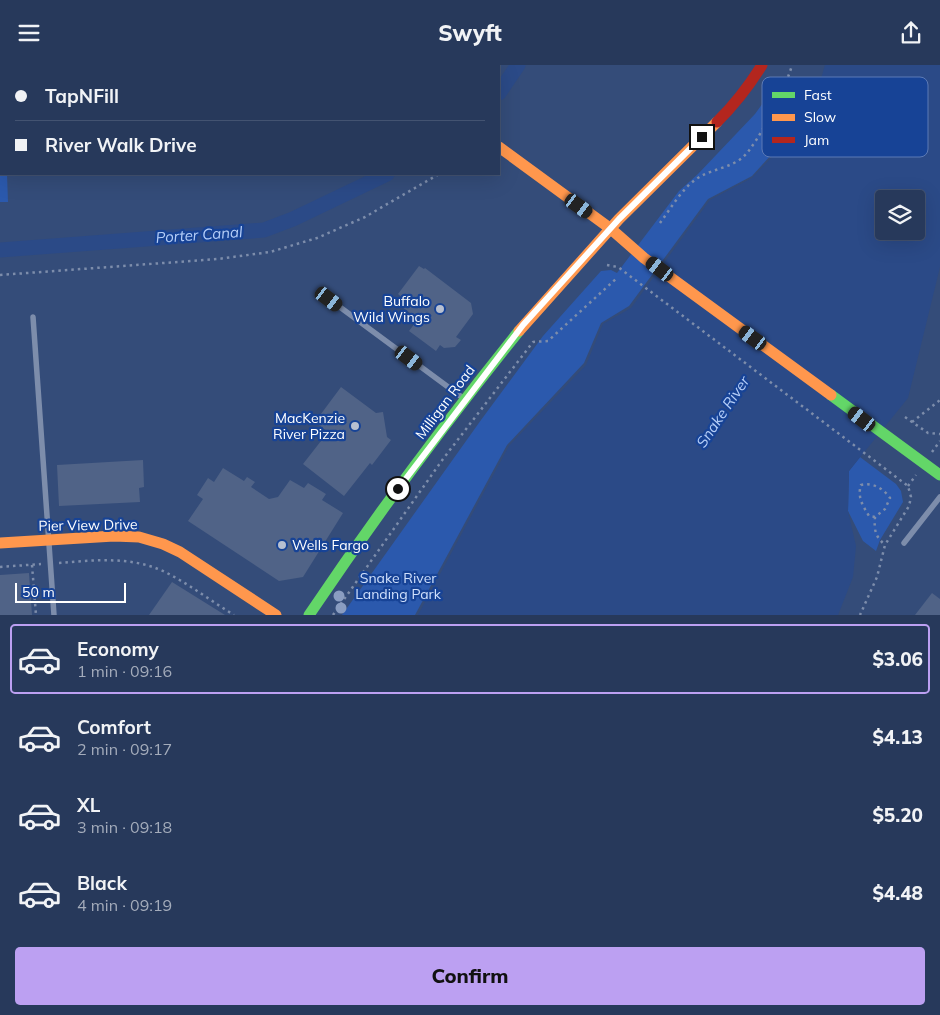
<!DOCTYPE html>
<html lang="en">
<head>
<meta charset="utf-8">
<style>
	:root { --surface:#27395b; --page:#2f4061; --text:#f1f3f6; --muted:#a4acbb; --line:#435371; --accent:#bca0f2 }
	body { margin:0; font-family:Mulish,sans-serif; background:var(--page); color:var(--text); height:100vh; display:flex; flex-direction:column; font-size:19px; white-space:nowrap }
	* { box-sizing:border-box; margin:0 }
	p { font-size:16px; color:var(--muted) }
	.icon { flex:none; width:28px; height:28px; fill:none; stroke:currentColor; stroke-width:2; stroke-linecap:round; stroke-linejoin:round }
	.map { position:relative; height:550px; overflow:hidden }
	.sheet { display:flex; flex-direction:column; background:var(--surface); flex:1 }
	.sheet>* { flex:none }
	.top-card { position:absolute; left:0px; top:0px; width:500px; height:110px; box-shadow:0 5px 20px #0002,0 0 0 1px var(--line); display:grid; align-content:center; height:110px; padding:0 15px; background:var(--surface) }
	.buttons { position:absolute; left:875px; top:125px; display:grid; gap:10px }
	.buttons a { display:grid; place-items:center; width:50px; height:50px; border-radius:5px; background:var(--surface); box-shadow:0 5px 20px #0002,0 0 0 1px var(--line); font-size:25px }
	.scale { position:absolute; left:15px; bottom:12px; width:111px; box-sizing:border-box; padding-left:5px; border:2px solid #fff; border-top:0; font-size:14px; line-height:18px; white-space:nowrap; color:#fff; -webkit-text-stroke:4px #174396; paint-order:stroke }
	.end { position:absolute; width:22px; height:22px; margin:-11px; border:6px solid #fff; background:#111; box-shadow:0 0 0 2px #111 }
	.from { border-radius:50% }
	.car { position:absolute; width:15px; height:30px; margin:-15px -8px; border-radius:6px; box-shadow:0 0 4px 1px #0007; background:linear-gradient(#222 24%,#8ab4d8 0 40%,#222 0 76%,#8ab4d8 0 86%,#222 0) }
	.top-card b { display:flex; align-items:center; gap:18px; height:48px; font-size:19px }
	.top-card b+b { border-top:1px solid var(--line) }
	.top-card i { width:12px; height:12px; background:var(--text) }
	ul { padding:9px 0 0; list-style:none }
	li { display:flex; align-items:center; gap:15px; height:70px; margin:0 10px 8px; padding:0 5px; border:2px solid transparent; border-radius:5px }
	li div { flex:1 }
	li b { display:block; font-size:19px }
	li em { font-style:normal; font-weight:800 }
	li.active { border-color:var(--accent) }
	li>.icon { width:45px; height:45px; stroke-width:1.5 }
	.button { display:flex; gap:10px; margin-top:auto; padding:10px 15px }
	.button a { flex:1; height:58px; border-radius:5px; background:var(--accent); color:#111; font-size:20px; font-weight:800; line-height:58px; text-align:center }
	header { display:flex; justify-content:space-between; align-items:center; height:65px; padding:0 15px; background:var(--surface); font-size:22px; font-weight:800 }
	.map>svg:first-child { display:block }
	.green { fill:#2b59ad }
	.water { fill:#2b4a87; fill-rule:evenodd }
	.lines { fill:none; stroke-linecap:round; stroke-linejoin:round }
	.canal { stroke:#2b4a87; stroke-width:15 }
	.building { fill:#506387 }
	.path { stroke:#7d8dab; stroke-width:2.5; stroke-dasharray:2.5 4; stroke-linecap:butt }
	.lane { stroke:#7d8dab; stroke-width:5.5 }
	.fast { stroke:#63d668; stroke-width:11 }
	.slow { stroke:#ff974d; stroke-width:11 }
	.jam { stroke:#b3261e; stroke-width:11 }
	.tree { fill:#8a9dc1 }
	.route { stroke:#fff; stroke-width:6 }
	.poi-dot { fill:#b8c0d0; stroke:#174396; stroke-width:2 }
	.labels { text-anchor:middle; stroke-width:4.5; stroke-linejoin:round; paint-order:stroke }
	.poi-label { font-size:14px; fill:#fff; stroke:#174396; text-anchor:end }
	.street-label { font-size:14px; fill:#fff; stroke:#174396 }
	.park-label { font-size:14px; fill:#d0e0fc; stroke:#174396 }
	.water-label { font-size:15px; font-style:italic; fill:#b5cef8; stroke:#174396 }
	.key { fill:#174396; stroke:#5d7bb6; stroke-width:1 }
	.key-label { font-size:14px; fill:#fff }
</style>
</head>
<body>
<header><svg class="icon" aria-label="menu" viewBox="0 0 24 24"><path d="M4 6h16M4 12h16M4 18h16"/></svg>Swyft<svg class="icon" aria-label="share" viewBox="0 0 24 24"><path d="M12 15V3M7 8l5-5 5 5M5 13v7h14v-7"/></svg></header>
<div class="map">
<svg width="940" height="550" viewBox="0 0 940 550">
	<rect width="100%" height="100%" fill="#344c79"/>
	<!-- green -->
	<g class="green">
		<polygon points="778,17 818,17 799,59 752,111 708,134 629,241 601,258 584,298 507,380 415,550 342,550 481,355 543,271 601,206 611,205 617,208 679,126 698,109 755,49"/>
		<polygon points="0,76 1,76 1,109 7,109 8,137 0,137"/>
		<polygon points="860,392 896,419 901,426 903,437 880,475 876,486 863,476 848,446 849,406"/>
	</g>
	<!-- water -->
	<path class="water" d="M825 0H940V202L908 333 849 406 848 446 856 481 853 512 838 550H418L509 381 586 300 603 259 631 243 710 135 752 113 801 61 820 17ZM884 134H916V166H884Z"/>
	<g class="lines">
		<!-- canal -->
		<g class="canal">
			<polyline points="499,28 518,0"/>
			<polyline points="0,185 264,165 293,154 387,109"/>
		</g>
	</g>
	<!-- building -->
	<g class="building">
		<polygon points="419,201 424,204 425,203 471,238 473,249 456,272 461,275 455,282 444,283 440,280 436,286 409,266 418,254 398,239 403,233 398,229"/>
		<polygon points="341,322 376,348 383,347 387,372 391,375 372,400 370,398 344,431 303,399 328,367 315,357"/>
		<polygon points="143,395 144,422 139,423 140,437 59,441 57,400"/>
		<polygon points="223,403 244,416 247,412 255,417 251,422 269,434 278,432 290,415 304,423 308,418 326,429 322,435 343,448 303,512 279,516 188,456 203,434 197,430 208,413 214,417"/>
		<polygon points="29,508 32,550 0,550 0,510"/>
		<polygon points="172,517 225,550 149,550"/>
		<polygon points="932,528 940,534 940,550 915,550"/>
	</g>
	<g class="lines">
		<!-- path -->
		<g class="path">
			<polyline points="440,0 441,1"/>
			<polyline points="484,1 485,0"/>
			<path d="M660 158C672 142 683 121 701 111 714 104 732 102 743 92 758 79 787 20 792 0"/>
			<polyline points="607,200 618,202 908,421 911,432 909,441 885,480 877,512 860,550"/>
			<polyline points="0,210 218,194 270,187 317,173 365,152 439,109"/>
			<polyline points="905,352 928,368 940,369"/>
			<polyline points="912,357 940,335"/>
			<polyline points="932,387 940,376"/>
			<polyline points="908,421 916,410"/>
			<path d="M875 452 869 451C863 441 857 432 861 420 873 417 884 424 890 433L885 444 875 452C874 465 875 471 885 480"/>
			<path d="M59 498C94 495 132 491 165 507 189 519 211 536 234 550"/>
			<polyline points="32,500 36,550"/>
			<polyline points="0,502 41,499"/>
			<polyline points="333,550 443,394 533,277 548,276 618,212"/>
		</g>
		<!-- lane -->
		<g class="lane">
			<polyline points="325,0 327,1"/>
			<polyline points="329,234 463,333"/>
			<polyline points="33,252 54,550"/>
			<polyline points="904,478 940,432"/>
		</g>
		<!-- fast -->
		<g class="fast">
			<polyline points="831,330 940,410"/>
			<path d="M309 550C375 452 445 358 519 266"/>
		</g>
		<!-- slow -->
		<g class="slow">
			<polyline points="401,0 403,1"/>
			<polyline points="499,82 611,164 644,193 831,330"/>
			<polyline points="519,266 619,154 717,57"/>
			<polyline points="0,478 114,471 139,472 163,479 180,487 276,550"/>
		</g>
		<!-- jam -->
		<path class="jam" d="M717 57C734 40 749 21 762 0"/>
	</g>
	<!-- trees -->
	<g class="tree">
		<circle cx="339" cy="531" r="5.5"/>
		<circle cx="341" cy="543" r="5.5"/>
	</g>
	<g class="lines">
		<!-- route -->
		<polyline class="route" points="398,424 523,260 619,154 702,72"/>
	</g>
	<!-- markers -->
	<g class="poi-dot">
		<circle cx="440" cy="244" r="5"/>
		<circle cx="355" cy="361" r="5"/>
		<circle cx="282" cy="480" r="5"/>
	</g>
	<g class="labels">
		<!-- poi labels -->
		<g class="poi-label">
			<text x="430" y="241">Buffalo<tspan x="430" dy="16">Wild Wings</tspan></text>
			<text x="345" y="358">MacKenzie<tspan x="345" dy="16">River Pizza</tspan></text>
			<text x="292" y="485" text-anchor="start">Wells Fargo</text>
		</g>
		<!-- street labels -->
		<g class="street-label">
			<text transform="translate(445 337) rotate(-53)" y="5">Milligan Road</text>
			<text transform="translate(88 460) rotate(-1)" y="5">Pier View Drive</text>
		</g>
		<!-- park labels -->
		<g class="park-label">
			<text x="398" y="518">Snake River<tspan x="398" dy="16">Landing Park</tspan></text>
		</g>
		<!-- water labels -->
		<g class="water-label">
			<text transform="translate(199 170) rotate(-4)" y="5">Porter Canal</text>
			<text transform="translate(723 347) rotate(-56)" y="5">Snake River</text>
		</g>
	</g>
	<!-- legend -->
	<rect x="762" y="12" width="166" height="80" rx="8" class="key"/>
	<rect x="772" y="27" width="23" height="6" fill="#63d668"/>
	<rect x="772" y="49" width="23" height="7" fill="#ff974d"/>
	<rect x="772" y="72" width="23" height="6" fill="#b3261e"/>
	<g class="key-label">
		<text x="804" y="35">Fast</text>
		<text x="804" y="57">Slow</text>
		<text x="804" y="80">Jam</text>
	</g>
</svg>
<div class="buttons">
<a><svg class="icon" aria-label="layers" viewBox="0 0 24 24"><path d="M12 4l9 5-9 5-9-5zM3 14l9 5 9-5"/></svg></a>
</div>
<div class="scale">50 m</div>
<i class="end from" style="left:398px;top:424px"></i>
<i class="end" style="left:702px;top:72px"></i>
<i class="car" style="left:579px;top:141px;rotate:126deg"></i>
<i class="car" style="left:660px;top:204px;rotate:307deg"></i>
<i class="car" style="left:329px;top:234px;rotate:127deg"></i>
<i class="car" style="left:753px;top:273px;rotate:306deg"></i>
<i class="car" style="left:409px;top:293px;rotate:127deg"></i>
<i class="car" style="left:862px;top:354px;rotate:307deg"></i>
<div class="top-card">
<b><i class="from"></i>TapNFill</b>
<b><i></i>River Walk Drive</b>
</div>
</div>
<section class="sheet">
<ul>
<li class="active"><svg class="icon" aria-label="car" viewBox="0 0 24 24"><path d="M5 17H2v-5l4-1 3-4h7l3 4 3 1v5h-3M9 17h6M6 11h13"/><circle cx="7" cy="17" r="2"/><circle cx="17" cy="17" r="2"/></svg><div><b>Economy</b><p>1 min · 09:16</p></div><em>$3.06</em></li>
<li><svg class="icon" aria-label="car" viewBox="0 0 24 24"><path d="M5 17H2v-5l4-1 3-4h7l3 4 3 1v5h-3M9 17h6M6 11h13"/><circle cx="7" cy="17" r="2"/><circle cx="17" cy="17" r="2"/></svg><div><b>Comfort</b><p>2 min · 09:17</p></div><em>$4.13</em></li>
<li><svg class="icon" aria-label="car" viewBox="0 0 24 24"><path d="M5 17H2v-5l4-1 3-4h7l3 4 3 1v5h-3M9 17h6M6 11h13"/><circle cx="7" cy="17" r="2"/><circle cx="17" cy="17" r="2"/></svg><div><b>XL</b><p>3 min · 09:18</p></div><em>$5.20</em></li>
<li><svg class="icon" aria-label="car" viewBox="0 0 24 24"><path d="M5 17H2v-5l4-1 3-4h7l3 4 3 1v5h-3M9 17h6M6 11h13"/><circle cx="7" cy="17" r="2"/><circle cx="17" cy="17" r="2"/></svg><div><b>Black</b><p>4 min · 09:19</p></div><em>$4.48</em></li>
</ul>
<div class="button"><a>Confirm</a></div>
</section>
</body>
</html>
